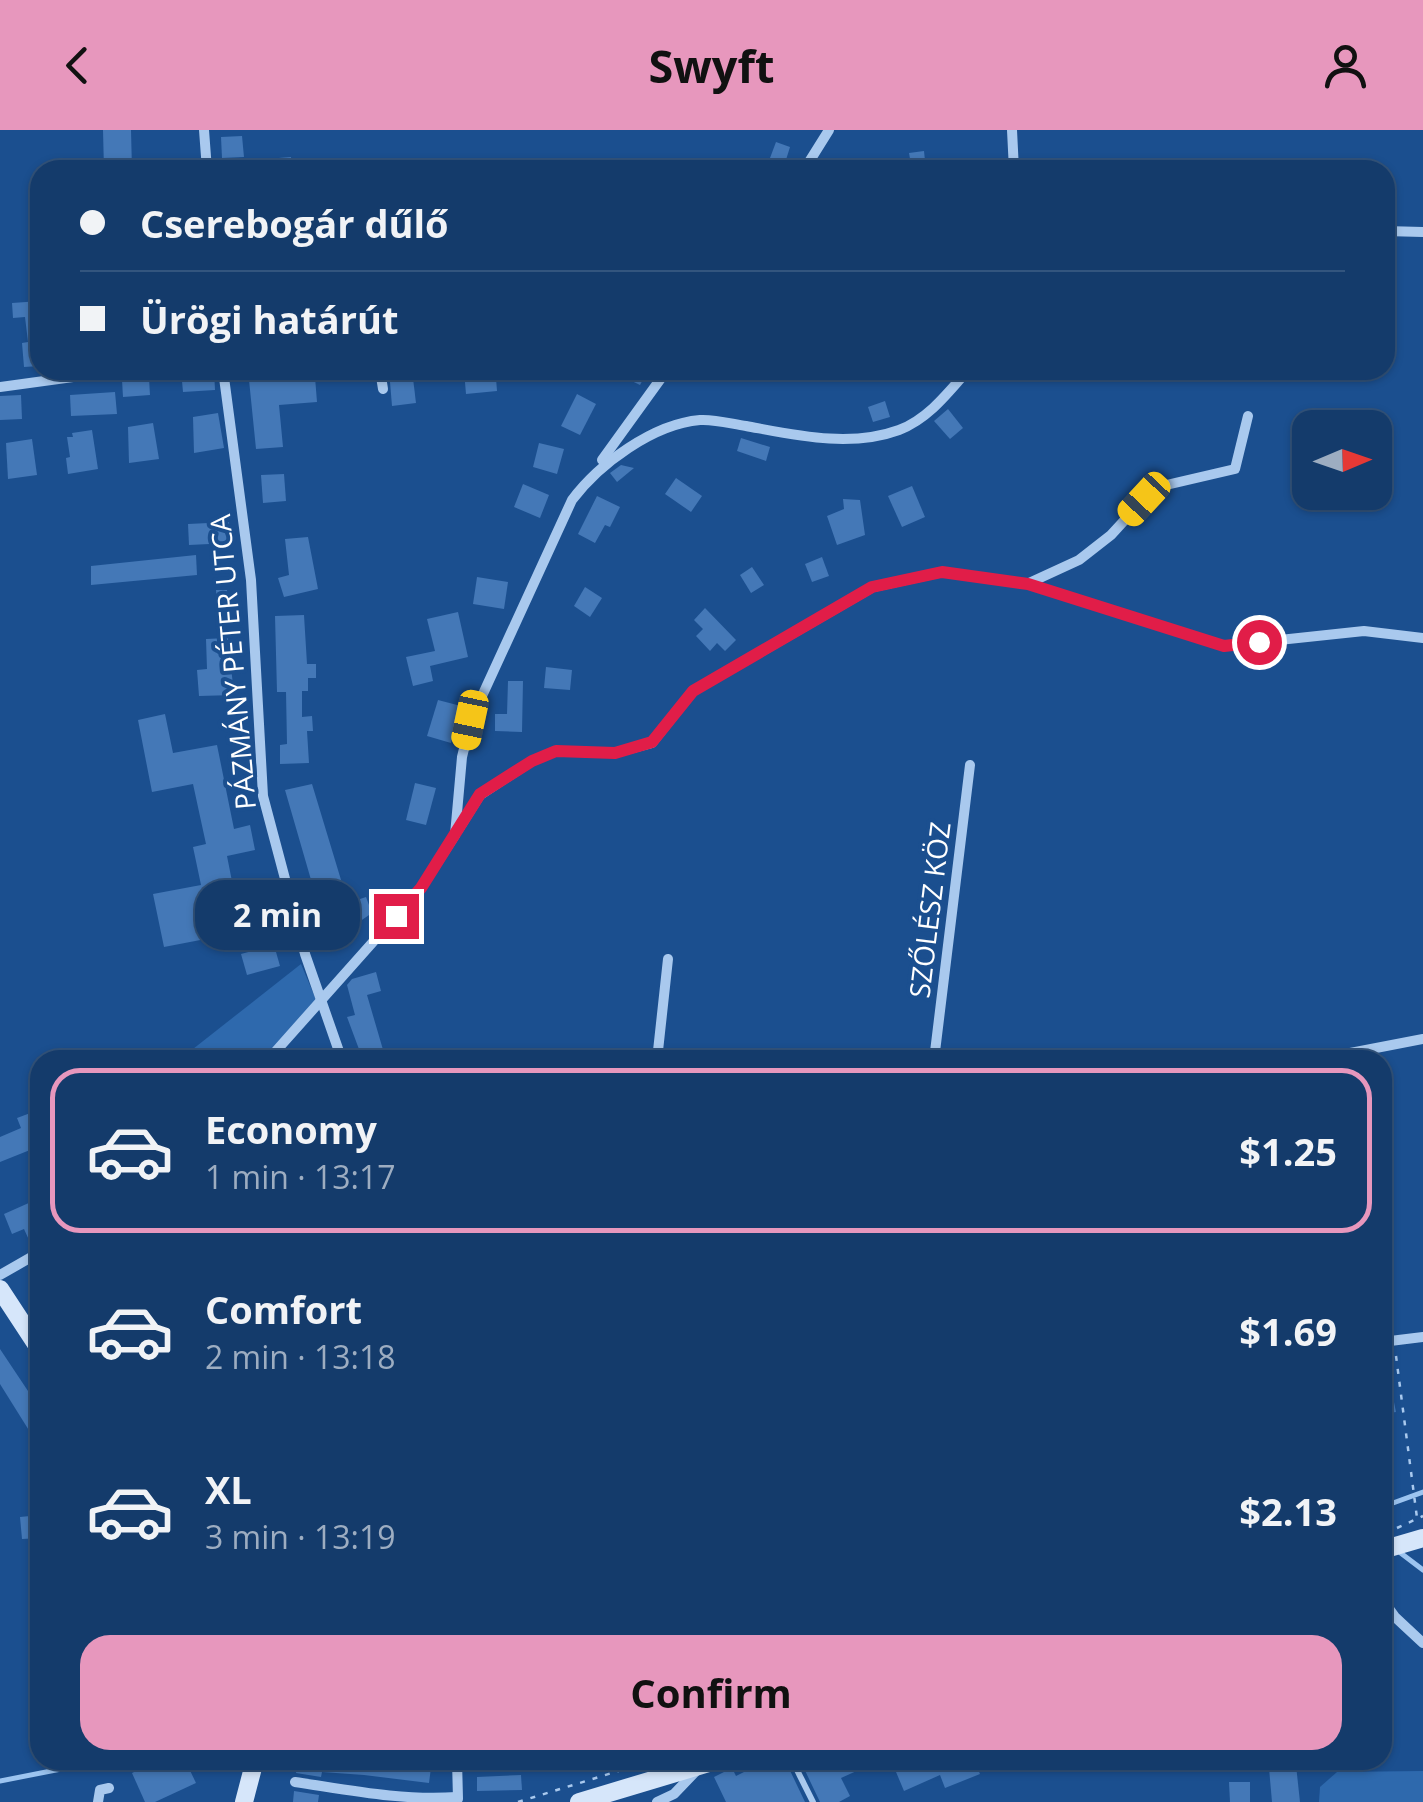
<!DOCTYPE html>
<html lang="en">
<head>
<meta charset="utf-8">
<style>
	:root { --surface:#143b6b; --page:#1d4271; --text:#f1f3f6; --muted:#9dadc1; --line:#33557e; --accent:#e797bd }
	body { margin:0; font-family:"Open Sans",sans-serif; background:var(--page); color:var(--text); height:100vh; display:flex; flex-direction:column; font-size:38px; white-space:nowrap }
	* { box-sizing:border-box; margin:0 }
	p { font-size:32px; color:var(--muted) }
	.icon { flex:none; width:55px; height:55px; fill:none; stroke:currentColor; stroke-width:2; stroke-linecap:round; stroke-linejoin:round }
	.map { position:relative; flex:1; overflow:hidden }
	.panel { position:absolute; left:30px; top:920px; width:1362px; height:720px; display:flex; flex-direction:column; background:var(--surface); border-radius:30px; box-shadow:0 2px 8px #0004,0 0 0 2px var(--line) }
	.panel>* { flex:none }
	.guide { position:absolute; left:30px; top:30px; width:1365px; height:220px; border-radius:30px; box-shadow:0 2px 8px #0004,0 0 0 2px var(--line); display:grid; align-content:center; height:220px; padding:0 50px; background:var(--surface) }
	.needle { width:65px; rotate:88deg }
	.controls { position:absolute; left:1292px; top:280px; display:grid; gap:20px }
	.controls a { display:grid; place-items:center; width:100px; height:100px; border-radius:20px; background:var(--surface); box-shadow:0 2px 8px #0004,0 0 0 2px var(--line); font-size:50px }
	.end { position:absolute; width:45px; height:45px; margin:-22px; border:12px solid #e11d48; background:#fff; box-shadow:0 0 0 5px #fff }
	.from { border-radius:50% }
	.bubble { position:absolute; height:70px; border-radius:30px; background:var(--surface); box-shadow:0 2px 8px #0004,0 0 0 2px var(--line); font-size:32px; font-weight:700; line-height:70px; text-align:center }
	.car { position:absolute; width:30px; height:60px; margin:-30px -15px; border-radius:12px; box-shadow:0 0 8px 2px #0007; background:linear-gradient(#f5c518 24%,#345 0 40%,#f5c518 0 76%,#345 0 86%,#f5c518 0) }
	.guide b { display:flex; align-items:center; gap:35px; height:95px; font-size:38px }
	.guide b+b { border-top:2px solid var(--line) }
	.guide i { width:25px; height:25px; background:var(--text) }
	ul { padding:18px 0 0; list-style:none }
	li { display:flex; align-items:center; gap:30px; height:165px; margin:0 20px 15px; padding:0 30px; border:5px solid transparent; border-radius:30px }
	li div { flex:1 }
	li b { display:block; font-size:38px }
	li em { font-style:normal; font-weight:700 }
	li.current { border-color:var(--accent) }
	li>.icon { width:90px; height:90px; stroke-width:1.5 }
	.primary-button { display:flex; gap:20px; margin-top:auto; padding:20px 50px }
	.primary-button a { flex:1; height:115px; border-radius:30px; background:var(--accent); color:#111; font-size:40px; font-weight:700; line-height:115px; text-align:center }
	header { display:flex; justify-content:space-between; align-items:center; height:130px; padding:0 50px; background:var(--accent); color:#111; font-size:45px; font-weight:700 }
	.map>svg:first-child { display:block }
	.green { fill:#2e69ad }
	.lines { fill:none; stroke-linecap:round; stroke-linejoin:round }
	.stream { stroke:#9cc4f0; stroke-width:5 }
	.building { fill:#4478b7 }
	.path { stroke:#a9c9ee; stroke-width:2.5; stroke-dasharray:5 8; stroke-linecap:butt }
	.lane { stroke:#a9c9ee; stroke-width:6 }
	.street { stroke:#a9c9ee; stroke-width:10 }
	.secondary { stroke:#d6e6fa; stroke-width:18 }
	.route { stroke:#e11d48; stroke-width:12 }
	.labels { text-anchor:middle; stroke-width:8; stroke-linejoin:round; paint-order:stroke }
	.street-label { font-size:28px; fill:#fff; stroke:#1b4f8f }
</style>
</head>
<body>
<header><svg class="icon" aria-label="back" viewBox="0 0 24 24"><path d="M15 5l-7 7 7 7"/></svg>Swyft<svg class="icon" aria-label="person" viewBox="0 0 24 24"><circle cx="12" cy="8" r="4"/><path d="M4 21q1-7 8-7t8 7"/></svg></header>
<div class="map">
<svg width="1423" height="1672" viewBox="0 0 1423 1672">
	<rect width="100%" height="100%" fill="#1b4f8f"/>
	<!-- green -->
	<g class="green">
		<polygon points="301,834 317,872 268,930 179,930"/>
		<polygon points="1423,1641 1423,1672 1319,1672 1320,1657 1337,1642"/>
	</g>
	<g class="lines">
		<!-- stream -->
		<g class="stream">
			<polyline points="1382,1377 1423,1362"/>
			<polyline points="1398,1421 1423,1440"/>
			<polyline points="0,1651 107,1630"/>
		</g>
	</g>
	<!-- building -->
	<g class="building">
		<polygon points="103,0 131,0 132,40 104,40"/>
		<polygon points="242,6 244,27 222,28 221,7"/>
		<polygon points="776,12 790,17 785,33 770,28"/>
		<polygon points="924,21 926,40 912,40 909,23"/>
		<polygon points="291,27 292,40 267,40 266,29"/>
		<polygon points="40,171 40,236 24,237 22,213 28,212 25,187 13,188 12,173"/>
		<polygon points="181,240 214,240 215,260 183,262"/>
		<polygon points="248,240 273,240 275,251 315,247 317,272 279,275 283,317 256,319"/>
		<polygon points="389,240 412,240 416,273 392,276"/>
		<polygon points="486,240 487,249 496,248 497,261 466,264 464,241"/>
		<polygon points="609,240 648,240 640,255"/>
		<polygon points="149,248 150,265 123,267 122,250"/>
		<polygon points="115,262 117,284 71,286 70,265"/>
		<polygon points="577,264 596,274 580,305 561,296"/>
		<polygon points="21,265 22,289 0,290 0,266"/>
		<polygon points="885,271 890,287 873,292 868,277"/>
		<polygon points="948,279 963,298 950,309 934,291"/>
		<polygon points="218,283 224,318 194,323 193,287"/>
		<polygon points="153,293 159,329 129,333 128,297"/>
		<polygon points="92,300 98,339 68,344 66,328 70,327 67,307 73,307 72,303"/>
		<polygon points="741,308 770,317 766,331 737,321"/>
		<polygon points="32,309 37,345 8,349 6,313"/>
		<polygon points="539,313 564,319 557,344 533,337"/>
		<polygon points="621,335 634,338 617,352 610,343"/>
		<polygon points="284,344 286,371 263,373 261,345"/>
		<polygon points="676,348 702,366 691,382 665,364"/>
		<polygon points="523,354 549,365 540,388 514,377"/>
		<polygon points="912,356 925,387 902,397 888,366"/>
		<polygon points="597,366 620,377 610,397 605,395 595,413 578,404"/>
		<polygon points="843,369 860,370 865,405 837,415 827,386 844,379"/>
		<polygon points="229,392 230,413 189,415 188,394"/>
		<polygon points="308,407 318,459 284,467 278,448 289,445 285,409"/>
		<polygon points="196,425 197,445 91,455 91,436"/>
		<polygon points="822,427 829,446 812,452 805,434"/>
		<polygon points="752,437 764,455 751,463 740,445"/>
		<polygon points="477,447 508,452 504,479 473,474"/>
		<polygon points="585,457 602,468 590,487 574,476"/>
		<polygon points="216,460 227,460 228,478 217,479"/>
		<polygon points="705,478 736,510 725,521 717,513 710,521 696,506 703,499 694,490"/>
		<polygon points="458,482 468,527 430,536 433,551 413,556 406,527 435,521 427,489"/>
		<polygon points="304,485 307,534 316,534 316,548 308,548 308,561 302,561 302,587 312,586 313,601 307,601 309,633 280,634 280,615 287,614 286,562 277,562 275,486"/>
		<polygon points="228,508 234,565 199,566 197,540 207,539 206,509"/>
		<polygon points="546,537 572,540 570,560 544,558"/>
		<polygon points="508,551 523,551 522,602 495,601 495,584 507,584"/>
		<polygon points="438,570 461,576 451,613 427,606"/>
		<polygon points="165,584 173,623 217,615 234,699 250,695 255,720 227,726 242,802 164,817 153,764 201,755 193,717 206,714 193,654 152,662 138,590"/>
		<polygon points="415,653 436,658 426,695 406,690"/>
		<polygon points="312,654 348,773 366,767 372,783 343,803 334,790 319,795 312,776 318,774 285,660"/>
		<polygon points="274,815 280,836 247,845 241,824"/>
		<polygon points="376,842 381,861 367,865 386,930 363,930 347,887 355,885 347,855 352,849"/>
		<polygon points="33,982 40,997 40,1016 0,1032 0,1007 21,998 17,988"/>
		<polygon points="40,1068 40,1105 29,1110 24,1099 12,1104 4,1084"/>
		<polygon points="0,1219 40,1279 40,1318 0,1254"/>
		<polygon points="1382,1242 1388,1242 1396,1282 1382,1284"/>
		<polygon points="40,1385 40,1408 22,1409 20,1387"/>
		<polygon points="160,1630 185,1630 196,1653 155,1672 145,1672 132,1643"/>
		<polygon points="298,1630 432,1630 429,1653 364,1645 322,1642 321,1647 296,1643"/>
		<polygon points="768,1630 785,1630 805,1672 726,1672 714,1647 732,1638 736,1646"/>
		<polygon points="800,1630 881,1630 841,1648 850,1666 839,1672 820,1672"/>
		<polygon points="891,1630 974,1630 980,1644 945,1658 940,1645 904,1661"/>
		<polygon points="1296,1635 1300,1672 1272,1672 1269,1638"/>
		<polygon points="521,1645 522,1660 477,1661 477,1647"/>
		<polygon points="1229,1652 1250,1652 1250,1672 1230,1672"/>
		<polygon points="294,1661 319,1665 318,1672 293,1672"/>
	</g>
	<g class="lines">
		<!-- path -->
		<g class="path">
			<polyline points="1396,1226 1417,1388"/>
			<polyline points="1397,1398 1423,1386"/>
			<polyline points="518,1672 654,1630"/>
		</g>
		<!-- lane -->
		<polyline class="lane" points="792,1630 813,1672"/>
		<!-- street -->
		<g class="street">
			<polyline points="204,0 207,40"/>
			<polyline points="1012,0 1014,40"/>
			<polyline points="804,40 829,0"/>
			<polyline points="1385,101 1423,102"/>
			<polyline points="223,240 251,450 263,666 305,824 342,930"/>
			<polyline points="380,240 383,259"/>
			<polyline points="0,257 124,240"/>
			<polyline points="602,330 667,240"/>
			<polyline points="1029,453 1079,430 1111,405 1144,369 1162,356 1235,339 1248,286"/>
			<polyline points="458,700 480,665 532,631 556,621 615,623 652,613 693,561 873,457 942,442 1028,454 1224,516 1364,501 1423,508"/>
			<path d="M268 930 421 758 455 705 462 627 471 590 572 370C599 334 653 294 700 290 715 289 732 294 746 296 795 305 850 318 899 300 928 289 948 263 968 240"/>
			<polyline points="657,930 668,829"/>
			<polyline points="934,930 970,635"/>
			<polyline points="1314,930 1423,909"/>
			<polyline points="0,1145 40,1122"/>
			<polyline points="1382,1212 1423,1207"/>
			<polyline points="1382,1469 1395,1487 1423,1513"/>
			<polyline points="457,1630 458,1669"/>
			<path d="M295 1652C349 1660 402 1671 457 1667"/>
			<polyline points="98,1672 100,1660 109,1658"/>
			<polyline points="657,1672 674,1664 698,1639"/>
		</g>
		<!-- secondary -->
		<g class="secondary">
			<polyline points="0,1159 40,1220"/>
			<polyline points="1382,1420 1423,1408"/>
			<polyline points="244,1672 255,1630"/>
			<polyline points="579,1672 719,1630"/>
		</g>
	</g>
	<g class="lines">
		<!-- route -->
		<polyline class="route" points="396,786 421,758 480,664 532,631 556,621 615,623 652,612 693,561 872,457 942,442 1028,454 1224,516 1259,512"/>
	</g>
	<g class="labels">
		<!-- street labels -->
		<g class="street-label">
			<text transform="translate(233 532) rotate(-95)" y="10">PÁZMÁNY PÉTER UTCA</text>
			<text transform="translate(930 780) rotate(-83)" y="10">SZŐLÉSZ KÖZ</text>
		</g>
	</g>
</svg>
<div class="controls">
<a><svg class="needle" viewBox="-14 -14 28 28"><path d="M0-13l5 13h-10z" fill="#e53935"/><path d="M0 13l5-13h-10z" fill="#9dadc1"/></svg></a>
</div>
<i class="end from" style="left:1259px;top:512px"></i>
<i class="end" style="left:396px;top:786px"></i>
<div class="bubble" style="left:195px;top:750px;width:165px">2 min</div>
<i class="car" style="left:1144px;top:369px;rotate:223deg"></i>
<i class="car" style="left:470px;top:590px;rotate:192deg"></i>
<div class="guide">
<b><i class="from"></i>Cserebogár dűlő</b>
<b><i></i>Ürögi határút</b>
</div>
<section class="panel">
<ul>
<li class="current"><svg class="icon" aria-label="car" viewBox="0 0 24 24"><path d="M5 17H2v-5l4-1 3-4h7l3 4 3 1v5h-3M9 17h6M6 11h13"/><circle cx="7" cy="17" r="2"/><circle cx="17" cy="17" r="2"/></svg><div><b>Economy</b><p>1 min · 13:17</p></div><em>$1.25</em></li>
<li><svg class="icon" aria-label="car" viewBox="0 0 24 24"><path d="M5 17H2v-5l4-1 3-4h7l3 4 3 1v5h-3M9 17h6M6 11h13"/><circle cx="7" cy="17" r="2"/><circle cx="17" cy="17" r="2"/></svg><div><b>Comfort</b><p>2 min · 13:18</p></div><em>$1.69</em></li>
<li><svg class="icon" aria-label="car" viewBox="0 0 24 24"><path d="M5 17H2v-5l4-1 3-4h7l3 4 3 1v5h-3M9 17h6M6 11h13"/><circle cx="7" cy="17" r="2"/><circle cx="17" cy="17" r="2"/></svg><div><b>XL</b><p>3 min · 13:19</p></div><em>$2.13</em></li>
</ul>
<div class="primary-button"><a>Confirm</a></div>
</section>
</div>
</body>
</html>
